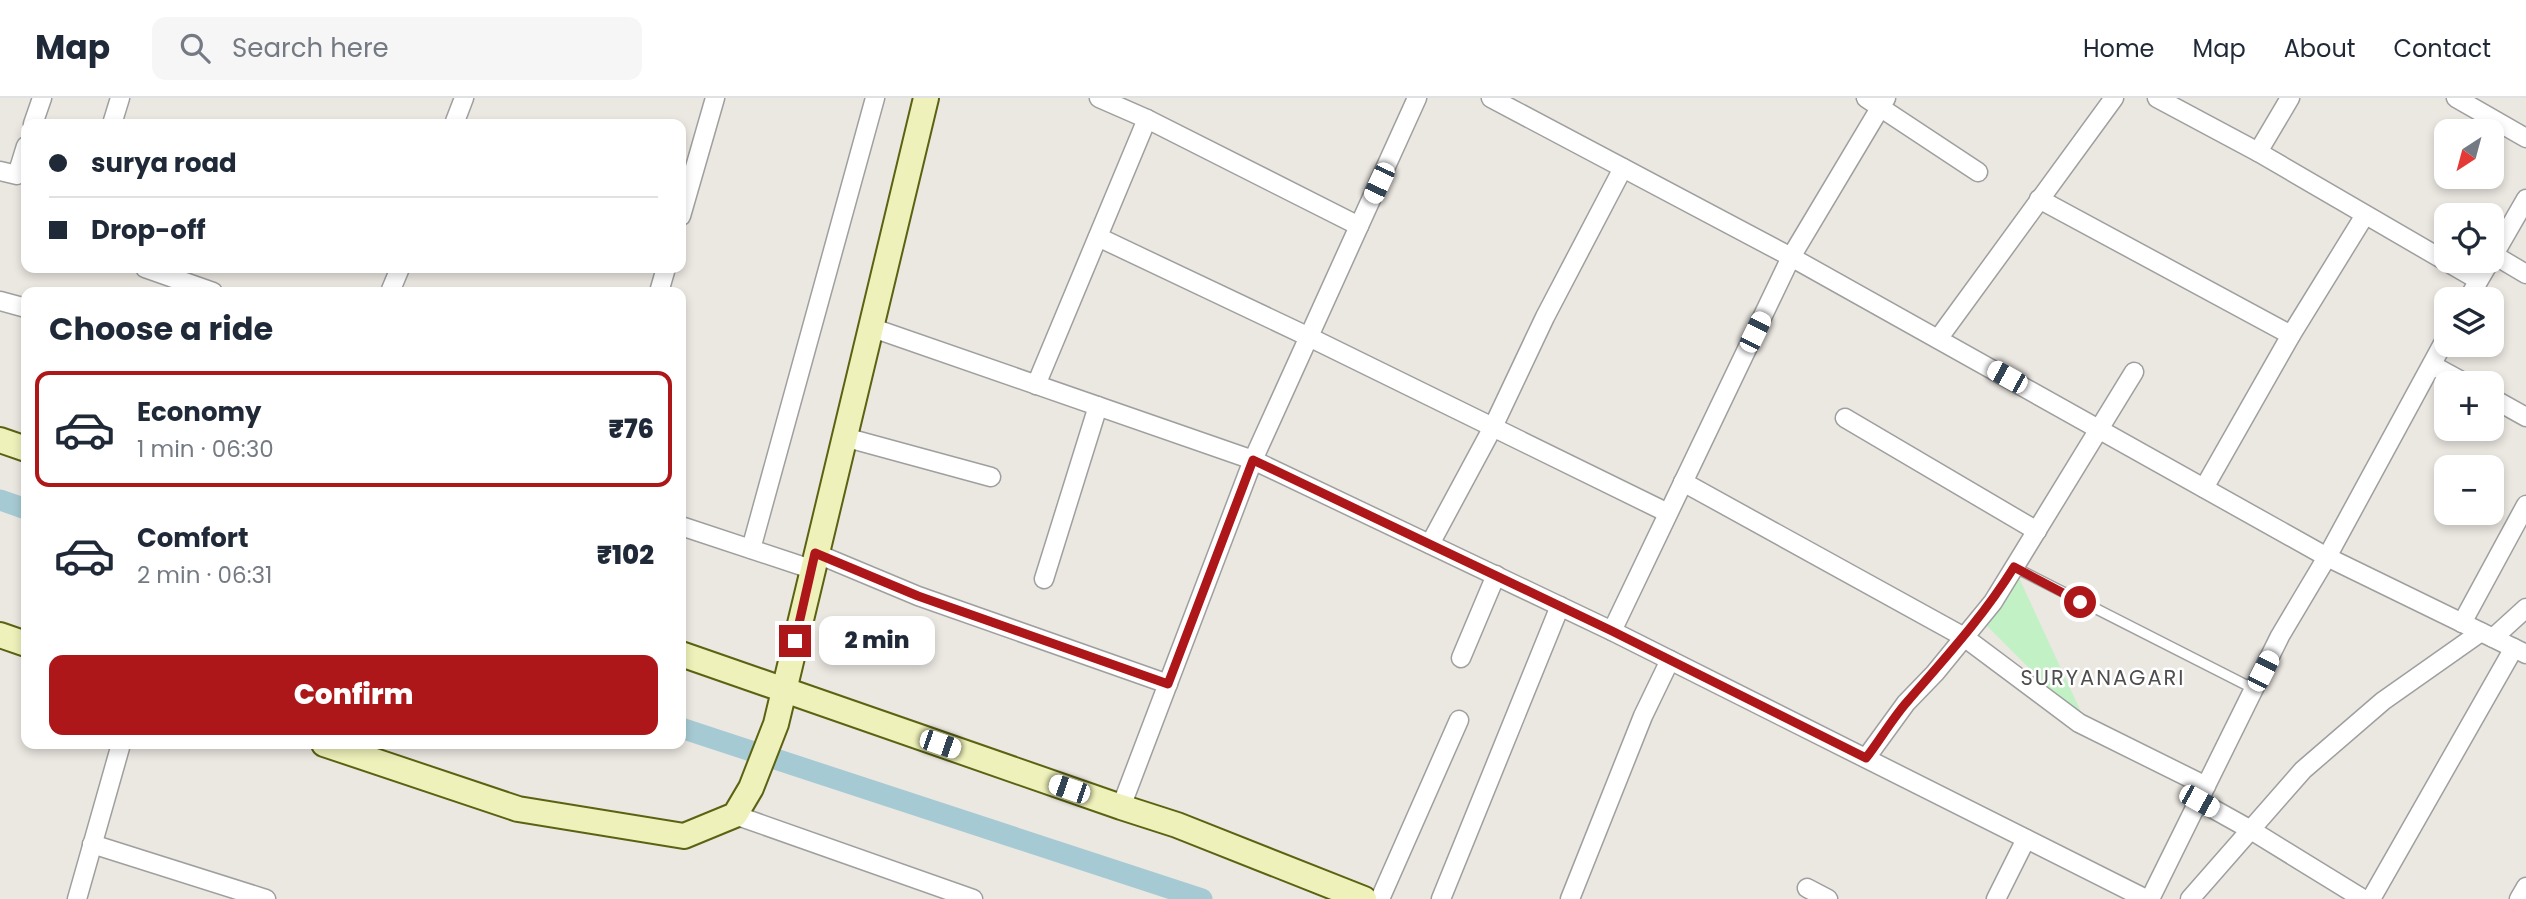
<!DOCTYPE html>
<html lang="en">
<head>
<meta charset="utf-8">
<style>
	:root { --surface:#fff; --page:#f6f6f7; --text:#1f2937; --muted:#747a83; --line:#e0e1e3; --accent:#ae171a }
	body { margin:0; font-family:Poppins,sans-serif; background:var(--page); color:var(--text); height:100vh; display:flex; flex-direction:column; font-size:26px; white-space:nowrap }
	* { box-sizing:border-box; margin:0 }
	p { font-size:23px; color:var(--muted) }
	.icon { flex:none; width:38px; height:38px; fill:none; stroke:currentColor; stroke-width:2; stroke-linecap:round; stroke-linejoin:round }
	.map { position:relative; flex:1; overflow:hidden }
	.sheet { position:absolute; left:21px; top:189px; width:665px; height:462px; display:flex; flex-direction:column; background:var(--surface); border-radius:14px; box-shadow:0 4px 10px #0003 }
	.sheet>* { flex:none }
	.hud { position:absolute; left:21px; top:21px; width:665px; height:154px; border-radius:14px; box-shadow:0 4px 10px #0003; display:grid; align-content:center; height:154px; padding:0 28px; background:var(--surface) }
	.needle { width:46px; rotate:216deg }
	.buttons { position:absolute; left:2434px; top:21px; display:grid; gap:14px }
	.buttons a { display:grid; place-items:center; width:70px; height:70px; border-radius:14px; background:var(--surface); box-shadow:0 4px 10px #0003; font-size:35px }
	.end { position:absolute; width:32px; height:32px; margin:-16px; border:9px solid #ae171a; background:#fff; box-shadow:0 0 0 4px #fff }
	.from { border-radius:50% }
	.bubble { position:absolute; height:49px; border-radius:14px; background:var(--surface); box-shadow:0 4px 10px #0003; font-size:23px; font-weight:800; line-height:49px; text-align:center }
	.car { position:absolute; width:21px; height:42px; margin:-21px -10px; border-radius:9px; box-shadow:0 0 5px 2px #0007; background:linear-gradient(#fff 24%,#345 0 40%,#fff 0 76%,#345 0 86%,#fff 0) }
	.hud b { display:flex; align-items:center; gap:24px; height:66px; font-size:26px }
	.hud b+b { border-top:2px solid var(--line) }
	.hud i { width:18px; height:18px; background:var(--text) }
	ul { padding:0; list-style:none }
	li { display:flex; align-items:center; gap:21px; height:116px; margin:0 14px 10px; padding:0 14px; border:4px solid transparent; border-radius:14px }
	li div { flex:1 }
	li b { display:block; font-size:26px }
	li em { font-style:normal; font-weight:800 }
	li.active { border-color:var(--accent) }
	li>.icon { width:63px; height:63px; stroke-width:1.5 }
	h2 { padding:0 28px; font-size:32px; line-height:84px }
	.button { display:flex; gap:14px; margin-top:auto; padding:14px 28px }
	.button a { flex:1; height:80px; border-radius:14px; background:var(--accent); color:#fff; font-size:28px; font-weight:800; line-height:80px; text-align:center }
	header { display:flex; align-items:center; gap:42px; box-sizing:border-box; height:98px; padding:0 35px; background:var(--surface); border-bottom:2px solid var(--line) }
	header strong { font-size:33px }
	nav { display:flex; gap:38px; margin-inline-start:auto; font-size:24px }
	.search { width:490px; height:63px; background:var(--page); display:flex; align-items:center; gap:18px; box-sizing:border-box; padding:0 24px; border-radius:14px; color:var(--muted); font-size:26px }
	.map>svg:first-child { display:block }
	.park { fill:#c2f1c5 }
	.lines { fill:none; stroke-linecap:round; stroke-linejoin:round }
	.canal { stroke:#a6cad4; stroke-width:21 }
	.lane-casing { stroke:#9f9f9f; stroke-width:12 }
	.street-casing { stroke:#9f9f9f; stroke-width:21 }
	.secondary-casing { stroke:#5b6211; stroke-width:28 }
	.lane { stroke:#fff; stroke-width:9 }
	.street { stroke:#fff; stroke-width:18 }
	.secondary { stroke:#eff1ba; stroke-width:24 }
	.route { stroke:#ae171a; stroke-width:9 }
	.labels { text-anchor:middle; stroke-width:5; stroke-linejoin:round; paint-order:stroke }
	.neighbourhood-label { font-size:21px; letter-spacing:2px; fill:#4e4e4e; stroke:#fff }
</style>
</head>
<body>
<header>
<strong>Map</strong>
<div class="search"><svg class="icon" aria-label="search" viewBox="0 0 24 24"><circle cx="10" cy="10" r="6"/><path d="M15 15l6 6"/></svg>Search here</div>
<nav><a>Home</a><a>Map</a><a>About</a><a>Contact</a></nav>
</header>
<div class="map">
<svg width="2526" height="801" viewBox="0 0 2526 801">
	<rect width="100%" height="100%" fill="#ebe7e1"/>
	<!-- park -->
	<polygon class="park" points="2014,469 2088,629 1984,525"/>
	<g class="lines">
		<!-- canal -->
		<g class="canal">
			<polyline points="0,402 26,411"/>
			<polyline points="681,630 1202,801"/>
		</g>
		<!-- lane casing -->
		<g class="lane-casing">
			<polyline id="lane" points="2014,469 2254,591"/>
		</g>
		<!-- street casing -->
		<g class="street-casing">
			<g id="street">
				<polyline points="1099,0 1147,21 1359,128"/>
				<polyline points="1417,0 1253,362 1612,533 2146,801"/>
				<polyline points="1491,0 1791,159 1612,533"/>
				<polyline points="1866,0 1978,74"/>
				<polyline points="1886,0 1791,159 2327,459 2526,556"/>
				<polyline points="2157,0 2258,54"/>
				<polyline points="2290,0 2258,54 2478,182"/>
				<polyline points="2456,0 2526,40"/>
				<polyline points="33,26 42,0"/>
				<polyline points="112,26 120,0"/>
				<polyline points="454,26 464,0"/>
				<polyline points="0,73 17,77 26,48"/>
				<polyline points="2039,101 2291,237"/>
				<polyline points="681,118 715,0"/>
				<polyline points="1098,139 1309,239 1668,415"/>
				<polyline points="2494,157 2526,176"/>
				<polyline points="2492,160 2526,101"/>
				<polyline points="145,170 213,194"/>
				<polyline points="390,194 400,170"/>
				<polyline points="659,194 666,170"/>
				<polyline points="2468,201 2490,163"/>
				<polyline points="0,203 26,210"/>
				<polyline points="870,229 1253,362 1121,709"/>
				<polyline points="1938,241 2114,0"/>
				<polyline points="2432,267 2465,285"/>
				<polyline points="1036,287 1147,21"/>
				<polyline points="2492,300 2526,319"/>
				<polyline points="1845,320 2037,433"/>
				<polyline points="844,339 991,379"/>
				<polyline points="1683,384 1964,539 2079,625 2206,688"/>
				<polyline points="2204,390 2291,237 2365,117"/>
				<polyline points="681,428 811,471"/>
				<polyline points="1430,446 1493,329 1545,219 1623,70"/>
				<polyline points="751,451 875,0"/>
				<polyline points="815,455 918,498 1168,586"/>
				<polyline points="1044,481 1098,308"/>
				<polyline points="2462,525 2526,407"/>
				<polyline points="2493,540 2526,510"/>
				<polyline points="1461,560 1496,477"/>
				<polyline points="1866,660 1906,605 1935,575 1993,504 2134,274"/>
				<polyline points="2199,703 2251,732 2363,801"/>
				<polyline points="735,717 973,801"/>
				<polyline points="92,746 266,801"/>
				<polyline points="1807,790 1828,801"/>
				<polyline points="77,801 121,646"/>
				<polyline points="1380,801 1459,622"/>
				<polyline points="1441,801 1560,508"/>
				<polyline points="1570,801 1643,618 1670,562"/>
				<polyline points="1996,801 2026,741"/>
				<polyline points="2150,801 2280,538 2327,459 2446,240"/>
				<polyline points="2190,801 2303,672 2383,603 2481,534"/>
				<polyline points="2371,801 2514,550"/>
				<polyline points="2519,801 2526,789"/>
			</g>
		</g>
		<!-- secondary casing -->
		<g class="secondary-casing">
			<g id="secondary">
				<polyline points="0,342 26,351"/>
				<polyline points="0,537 26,546"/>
				<polyline points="681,556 1121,709 1177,727 1364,801"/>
				<polyline points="324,646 518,711 684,738 735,717 751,690 776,626 926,0"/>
			</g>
		</g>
		<!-- lane -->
		<use href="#lane" class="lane"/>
		<!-- street -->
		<use href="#street" class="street"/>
		<!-- secondary -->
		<use href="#secondary" class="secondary"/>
	</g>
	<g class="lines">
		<!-- route -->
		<path class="route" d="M795 543 815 455 918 498 1168 586 1253 362 1612 533 1866 660C1880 642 1892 621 1907 604 1945 560 1983 519 2014 469L2080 504"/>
	</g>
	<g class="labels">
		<!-- neighbourhood labels -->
		<g class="neighbourhood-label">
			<text x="2103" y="587">SURYANAGARI</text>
		</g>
	</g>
</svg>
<div class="buttons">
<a><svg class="needle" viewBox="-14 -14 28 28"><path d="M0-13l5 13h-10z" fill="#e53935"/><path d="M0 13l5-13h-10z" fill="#747a83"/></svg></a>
<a><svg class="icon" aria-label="locate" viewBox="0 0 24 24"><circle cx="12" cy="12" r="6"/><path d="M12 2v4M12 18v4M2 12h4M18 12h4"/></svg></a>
<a><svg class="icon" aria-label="layers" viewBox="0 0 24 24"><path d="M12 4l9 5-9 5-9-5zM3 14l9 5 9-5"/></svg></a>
<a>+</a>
<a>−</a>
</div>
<i class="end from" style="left:2080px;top:504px"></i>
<i class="end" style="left:795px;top:543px"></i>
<div class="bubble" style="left:819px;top:518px;width:116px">2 min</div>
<i class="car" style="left:1379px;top:85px;rotate:205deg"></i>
<i class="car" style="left:1755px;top:234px;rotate:26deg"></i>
<i class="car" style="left:2007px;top:279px;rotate:299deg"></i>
<i class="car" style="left:2263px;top:573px;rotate:27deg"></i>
<i class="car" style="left:940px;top:646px;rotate:109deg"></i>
<i class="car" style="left:1069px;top:691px;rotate:289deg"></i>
<i class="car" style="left:2199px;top:703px;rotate:119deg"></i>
<div class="hud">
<b><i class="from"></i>surya road</b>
<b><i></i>Drop-off</b>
</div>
<section class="sheet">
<h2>Choose a ride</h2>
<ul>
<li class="active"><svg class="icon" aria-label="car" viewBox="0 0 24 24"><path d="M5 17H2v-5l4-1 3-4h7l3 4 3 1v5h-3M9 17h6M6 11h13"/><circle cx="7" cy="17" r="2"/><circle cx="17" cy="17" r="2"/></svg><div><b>Economy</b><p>1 min · 06:30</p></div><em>₹76</em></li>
<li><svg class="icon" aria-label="car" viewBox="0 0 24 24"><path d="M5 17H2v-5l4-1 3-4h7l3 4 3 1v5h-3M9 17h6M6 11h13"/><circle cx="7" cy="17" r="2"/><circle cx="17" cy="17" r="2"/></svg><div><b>Comfort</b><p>2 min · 06:31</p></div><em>₹102</em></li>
</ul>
<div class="button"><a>Confirm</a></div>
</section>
</div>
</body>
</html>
